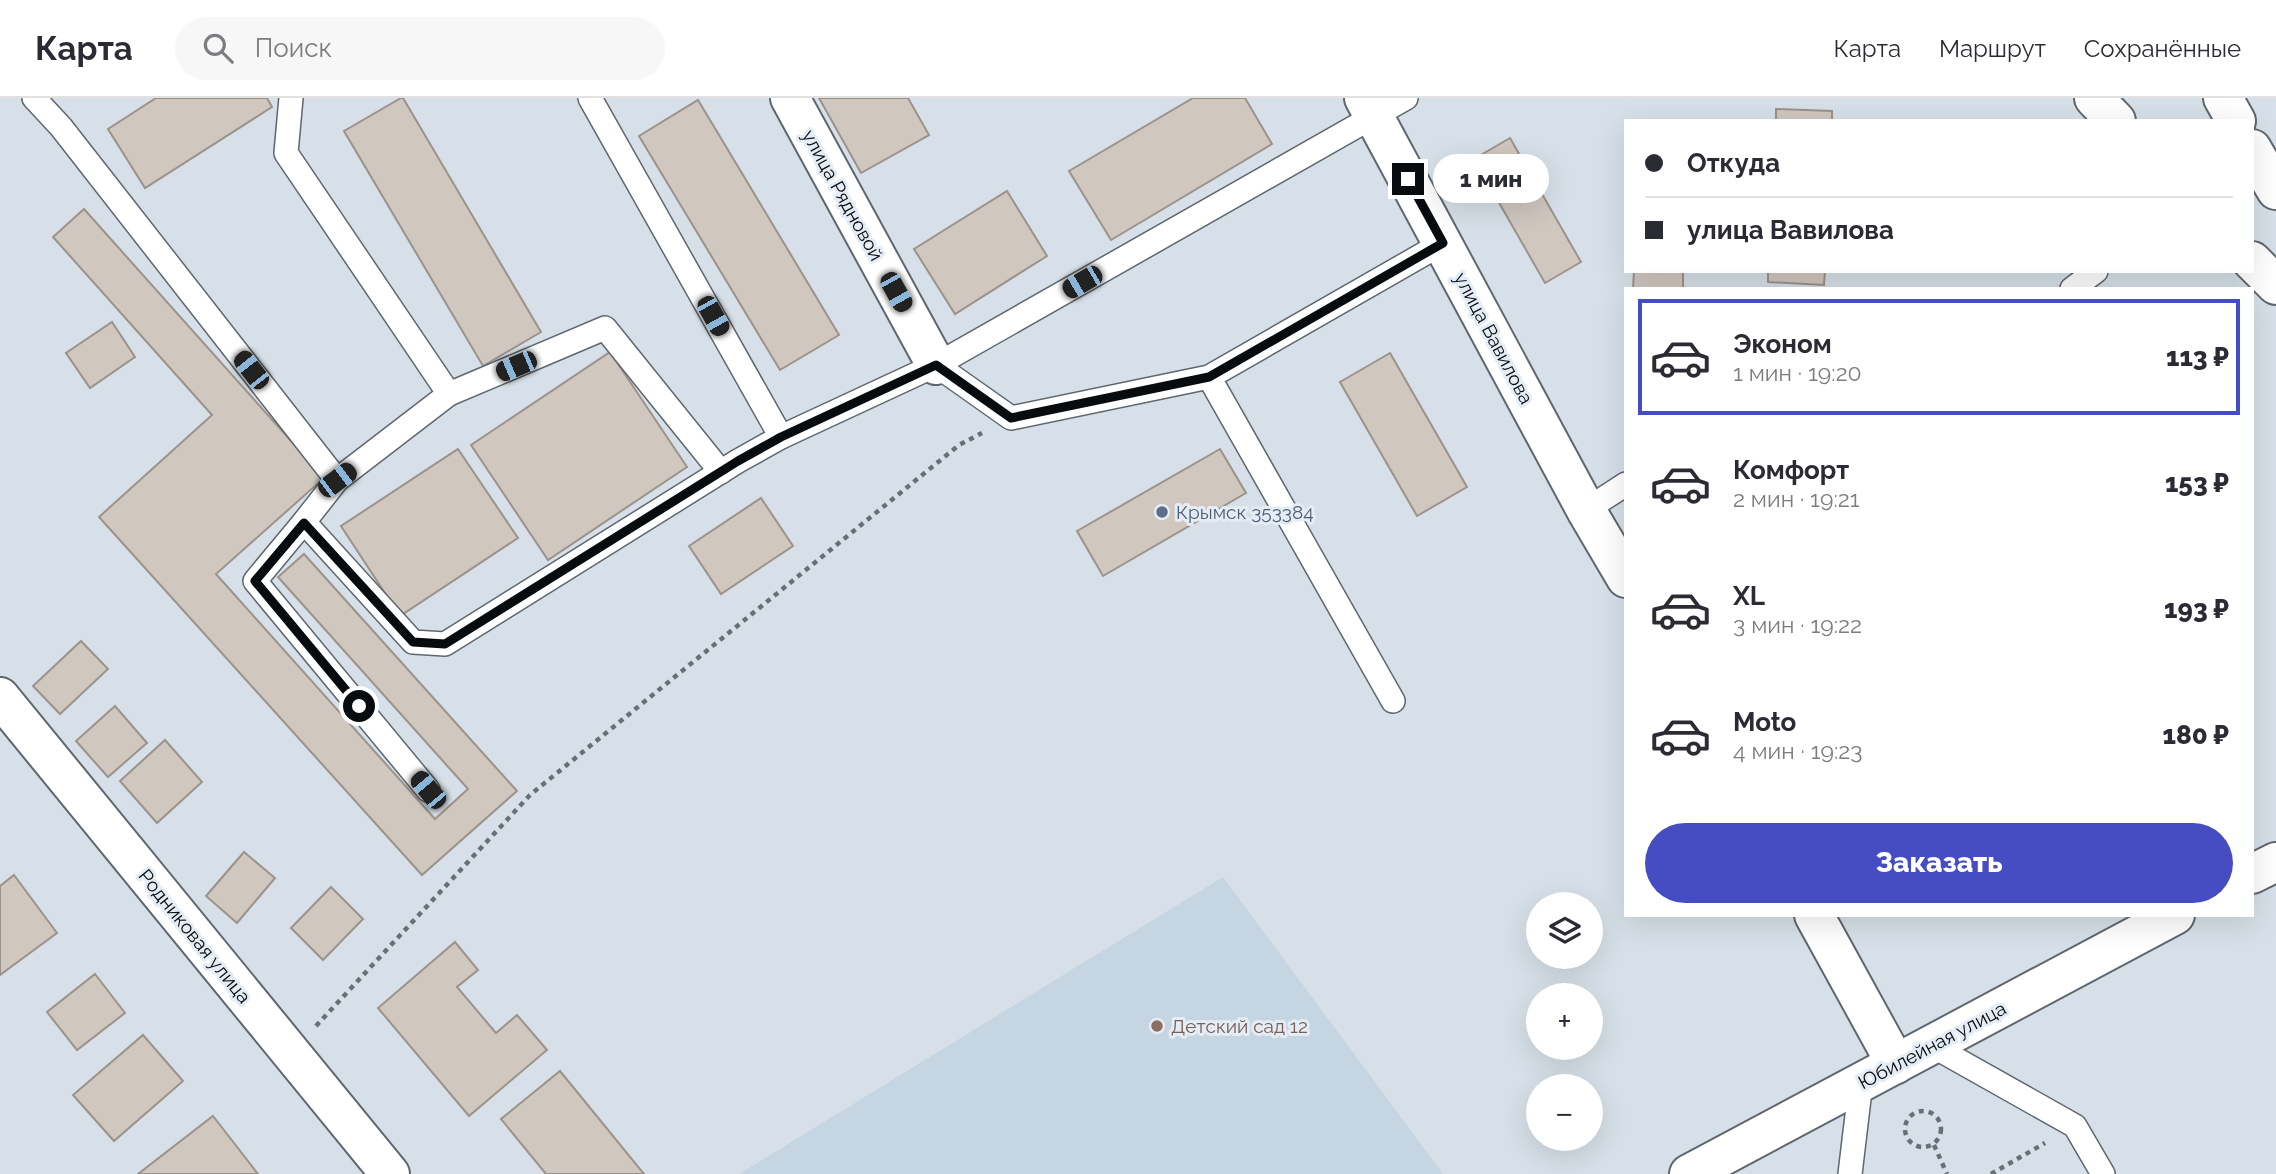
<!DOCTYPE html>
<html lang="ru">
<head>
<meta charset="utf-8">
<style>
	:root { --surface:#fff; --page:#f7f7f7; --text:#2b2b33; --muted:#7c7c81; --line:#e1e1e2; --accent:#464dc2 }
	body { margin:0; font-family:Raleway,sans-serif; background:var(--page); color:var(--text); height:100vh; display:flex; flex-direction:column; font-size:26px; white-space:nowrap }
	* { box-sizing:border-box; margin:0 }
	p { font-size:23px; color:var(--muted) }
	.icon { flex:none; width:38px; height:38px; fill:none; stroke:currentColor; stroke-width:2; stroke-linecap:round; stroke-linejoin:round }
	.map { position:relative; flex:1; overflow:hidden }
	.sheet { position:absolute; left:1624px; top:189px; width:630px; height:630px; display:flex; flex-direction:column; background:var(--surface); border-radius:0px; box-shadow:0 7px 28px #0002 }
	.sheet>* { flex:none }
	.hud { position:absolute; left:1624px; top:21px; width:630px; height:154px; border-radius:0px; box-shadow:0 7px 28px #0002; display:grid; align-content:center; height:154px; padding:0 21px; background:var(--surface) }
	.buttons { position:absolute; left:1526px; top:794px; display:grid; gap:14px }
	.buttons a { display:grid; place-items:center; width:77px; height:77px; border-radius:50%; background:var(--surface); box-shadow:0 7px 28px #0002; font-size:35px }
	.end { position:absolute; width:32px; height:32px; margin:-16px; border:9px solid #090c0f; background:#fff; box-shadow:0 0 0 4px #fff }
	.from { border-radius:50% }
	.bubble { position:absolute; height:49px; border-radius:24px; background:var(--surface); box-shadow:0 7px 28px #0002; font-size:23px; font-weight:800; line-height:49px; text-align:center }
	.car { position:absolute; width:21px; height:42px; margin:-21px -10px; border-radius:9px; box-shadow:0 0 5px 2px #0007; background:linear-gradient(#222 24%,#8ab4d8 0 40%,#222 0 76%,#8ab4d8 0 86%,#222 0) }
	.hud b { display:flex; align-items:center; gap:24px; height:66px; font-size:26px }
	.hud b+b { border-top:2px solid var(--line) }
	.hud i { width:18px; height:18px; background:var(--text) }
	ul { padding:12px 0 0; list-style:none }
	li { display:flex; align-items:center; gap:21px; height:116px; margin:0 14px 10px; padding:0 7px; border:4px solid transparent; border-radius:0px }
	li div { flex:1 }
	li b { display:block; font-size:26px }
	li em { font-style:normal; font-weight:800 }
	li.selected { border-color:var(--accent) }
	li>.icon { width:63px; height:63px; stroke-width:1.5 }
	.action { display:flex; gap:14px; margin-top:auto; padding:14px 21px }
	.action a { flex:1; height:80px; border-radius:42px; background:var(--accent); color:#fff; font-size:28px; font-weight:800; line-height:80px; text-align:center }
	header { display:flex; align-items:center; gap:42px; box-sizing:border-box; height:98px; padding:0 35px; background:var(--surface); border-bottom:2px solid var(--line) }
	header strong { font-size:33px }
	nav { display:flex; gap:38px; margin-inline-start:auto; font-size:24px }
	.search { width:490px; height:63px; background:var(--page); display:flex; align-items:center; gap:18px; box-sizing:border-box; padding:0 24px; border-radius:38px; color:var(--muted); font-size:26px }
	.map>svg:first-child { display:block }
	.built { fill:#c5d5e2 }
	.building { fill:#d0c7bf; stroke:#9b938b; stroke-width:2 }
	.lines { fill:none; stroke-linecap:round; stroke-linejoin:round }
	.service-casing { stroke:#5f676e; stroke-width:26 }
	.minor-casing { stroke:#5f676e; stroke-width:42 }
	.path { stroke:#6a6f75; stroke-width:4.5; stroke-dasharray:5 5; stroke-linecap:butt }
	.service { stroke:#fff; stroke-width:23 }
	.minor { stroke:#fff; stroke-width:38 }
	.route { stroke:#090c0f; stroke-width:9 }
	.service-dot { fill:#5c6f8a; stroke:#e4edf5; stroke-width:2.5 }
	.education-dot { fill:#8d6e63; stroke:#e4edf5; stroke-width:2.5 }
	.labels { text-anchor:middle; stroke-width:6; stroke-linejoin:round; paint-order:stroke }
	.street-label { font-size:19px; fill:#090c0f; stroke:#e4edf5 }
	.service-label { font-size:19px; fill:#4e5e75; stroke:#e4edf5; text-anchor:start }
	.education-label { font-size:19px; fill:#785e54; stroke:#e4edf5; text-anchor:start }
</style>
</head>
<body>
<header>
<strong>Карта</strong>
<div class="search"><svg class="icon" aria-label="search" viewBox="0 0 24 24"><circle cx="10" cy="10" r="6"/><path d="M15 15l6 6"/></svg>Поиск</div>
<nav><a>Карта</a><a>Маршрут</a><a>Сохранённые</a></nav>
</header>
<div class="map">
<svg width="2276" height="1076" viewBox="0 0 2276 1076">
	<rect width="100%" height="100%" fill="#d7e0e8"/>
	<!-- built -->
	<polygon class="built" points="1223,779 1443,1076 739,1076"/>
	<!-- building -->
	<g class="building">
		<polygon points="156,0 267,0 272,9 145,90 108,31"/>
		<polygon points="401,0 403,0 541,234 483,268 344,33"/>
		<polygon points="819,0 908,0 929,37 861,75"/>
		<polygon points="1193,0 1245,0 1272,46 1111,142 1069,73"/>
		<polygon points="698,2 839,237 780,272 639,38"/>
		<polygon points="1776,11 1832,13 1832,23 1776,23"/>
		<polygon points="1510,40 1581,164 1545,185 1474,61"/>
		<polygon points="1007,93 1047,158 955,216 914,151"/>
		<polygon points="84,111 324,380 216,476 435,721 468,691 278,479 304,456 517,693 422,777 99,419 212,317 53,139"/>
		<polygon points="1634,173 1683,173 1683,191 1633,191"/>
		<polygon points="1768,173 1825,173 1824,187 1768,184"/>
		<polygon points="112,224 135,259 90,290 66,255"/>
		<polygon points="610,254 687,369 548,462 471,347"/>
		<polygon points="1390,255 1467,389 1417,418 1340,284"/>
		<polygon points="458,351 518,440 400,518 341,428"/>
		<polygon points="1220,351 1246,395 1103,478 1077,433"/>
		<polygon points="761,400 793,448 721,496 689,448"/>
		<polygon points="81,543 108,571 60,616 33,588"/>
		<polygon points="115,608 147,645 108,679 76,643"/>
		<polygon points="165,642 202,684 157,725 120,683"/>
		<polygon points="244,754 275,780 237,825 206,798"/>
		<polygon points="14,777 57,835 0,877 0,788"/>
		<polygon points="331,789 363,821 323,862 291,830"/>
		<polygon points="455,844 478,872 457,889 496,935 517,917 547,952 469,1018 378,910"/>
		<polygon points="95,876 125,915 77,952 47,914"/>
		<polygon points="143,937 183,983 114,1043 73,997"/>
		<polygon points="560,973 644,1076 546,1076 501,1021"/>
		<polygon points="213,1018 258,1076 138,1076"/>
	</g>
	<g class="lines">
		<!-- service casing -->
		<g class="service-casing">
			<g id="service">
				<polyline points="34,0 61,29 337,382"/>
				<polyline points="291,0 286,55 449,296 605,230 721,374"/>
				<polyline points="590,0 781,339"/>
				<polyline points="2072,191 2096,173"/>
				<polyline points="936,267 1011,320 1209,279 1443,145"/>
				<polyline points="1209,279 1393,603"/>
				<polyline points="449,296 337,382 304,424 413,544 445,546 738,363 781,339 936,267 1406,0"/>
				<polyline points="1586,412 1626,386"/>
				<polyline points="304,424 255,483 428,692"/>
				<polyline points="1931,947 2075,1028 2103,1076"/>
				<polyline points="1850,1076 1861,984"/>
			</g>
		</g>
		<!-- minor casing -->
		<g class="minor-casing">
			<g id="minor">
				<polyline points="790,0 936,267"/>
				<polyline points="1364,0 1586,412 1626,480"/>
				<polyline points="2094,0 2116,23"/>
				<polyline points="2223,0 2236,23"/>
				<polyline points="2252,51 2276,92"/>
				<polyline points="2252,163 2276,187"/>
				<polyline points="0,599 390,1076"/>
				<polyline points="2252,776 2276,764"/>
				<polyline points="1814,817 1896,966"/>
				<polyline points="1689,1076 2175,817"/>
			</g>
		</g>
		<!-- path -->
		<g class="path">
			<polyline points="316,928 530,697 959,347 982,335"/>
			<circle cx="1923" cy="1031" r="18"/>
			<polyline points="1934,1047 1947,1076"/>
			<polyline points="1991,1076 2045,1045"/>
		</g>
		<!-- service -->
		<use href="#service" class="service"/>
		<!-- minor -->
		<use href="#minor" class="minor"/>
	</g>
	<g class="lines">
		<!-- route -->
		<polyline class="route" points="359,608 255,483 304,425 413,544 445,546 738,363 781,339 936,267 1011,320 1209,279 1443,145 1408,81"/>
	</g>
	<!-- markers -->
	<circle class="service-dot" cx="1162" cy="414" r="7"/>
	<circle class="education-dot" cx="1157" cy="928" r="7"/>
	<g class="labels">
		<!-- street labels -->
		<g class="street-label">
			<text transform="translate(843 97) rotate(61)" y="7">улица Рядновой</text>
			<text transform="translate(1494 240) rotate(62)" y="7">улица Вавилова</text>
			<text transform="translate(195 838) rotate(51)" y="7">Родниковая улица</text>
			<text transform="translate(1932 947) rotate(-28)" y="7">Юбилейная улица</text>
		</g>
		<!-- service labels -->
		<g class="service-label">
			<text x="1176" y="421">Крымск 353384</text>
		</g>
		<!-- education labels -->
		<g class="education-label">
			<text x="1171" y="935">Детский сад 12</text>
		</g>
	</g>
</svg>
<div class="buttons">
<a><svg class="icon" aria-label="layers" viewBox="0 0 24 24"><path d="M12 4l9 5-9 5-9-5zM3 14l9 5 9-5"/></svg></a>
<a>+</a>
<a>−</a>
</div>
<i class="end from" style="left:359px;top:608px"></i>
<i class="end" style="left:1408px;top:81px"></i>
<div class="bubble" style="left:1433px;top:56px;width:116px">1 мин</div>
<i class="car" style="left:1082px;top:184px;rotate:240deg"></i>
<i class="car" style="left:896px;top:194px;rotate:151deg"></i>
<i class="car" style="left:713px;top:218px;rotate:151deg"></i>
<i class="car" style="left:516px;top:268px;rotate:247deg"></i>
<i class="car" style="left:251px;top:272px;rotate:322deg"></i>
<i class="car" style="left:337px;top:382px;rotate:53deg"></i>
<i class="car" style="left:428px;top:692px;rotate:320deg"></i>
<div class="hud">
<b><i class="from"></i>Откуда</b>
<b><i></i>улица Вавилова</b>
</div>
<section class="sheet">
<ul>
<li class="selected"><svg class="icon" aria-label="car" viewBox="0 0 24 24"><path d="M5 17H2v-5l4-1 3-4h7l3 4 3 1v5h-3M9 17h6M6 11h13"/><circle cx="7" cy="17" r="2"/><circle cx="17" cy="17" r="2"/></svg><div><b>Эконом</b><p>1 мин · 19:20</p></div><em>113 ₽</em></li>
<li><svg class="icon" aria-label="car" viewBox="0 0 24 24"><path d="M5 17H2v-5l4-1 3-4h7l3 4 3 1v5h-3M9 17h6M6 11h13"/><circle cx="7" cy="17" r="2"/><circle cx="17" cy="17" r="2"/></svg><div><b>Комфорт</b><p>2 мин · 19:21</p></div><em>153 ₽</em></li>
<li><svg class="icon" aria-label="car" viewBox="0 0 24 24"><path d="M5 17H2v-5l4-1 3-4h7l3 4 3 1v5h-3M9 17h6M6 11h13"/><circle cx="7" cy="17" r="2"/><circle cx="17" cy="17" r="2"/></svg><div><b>XL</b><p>3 мин · 19:22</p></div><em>193 ₽</em></li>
<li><svg class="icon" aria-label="car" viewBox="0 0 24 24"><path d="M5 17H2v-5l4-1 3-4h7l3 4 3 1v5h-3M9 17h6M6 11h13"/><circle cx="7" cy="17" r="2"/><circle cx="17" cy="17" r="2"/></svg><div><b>Moto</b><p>4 мин · 19:23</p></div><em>180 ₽</em></li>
</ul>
<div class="action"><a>Заказать</a></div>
</section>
</div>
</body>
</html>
